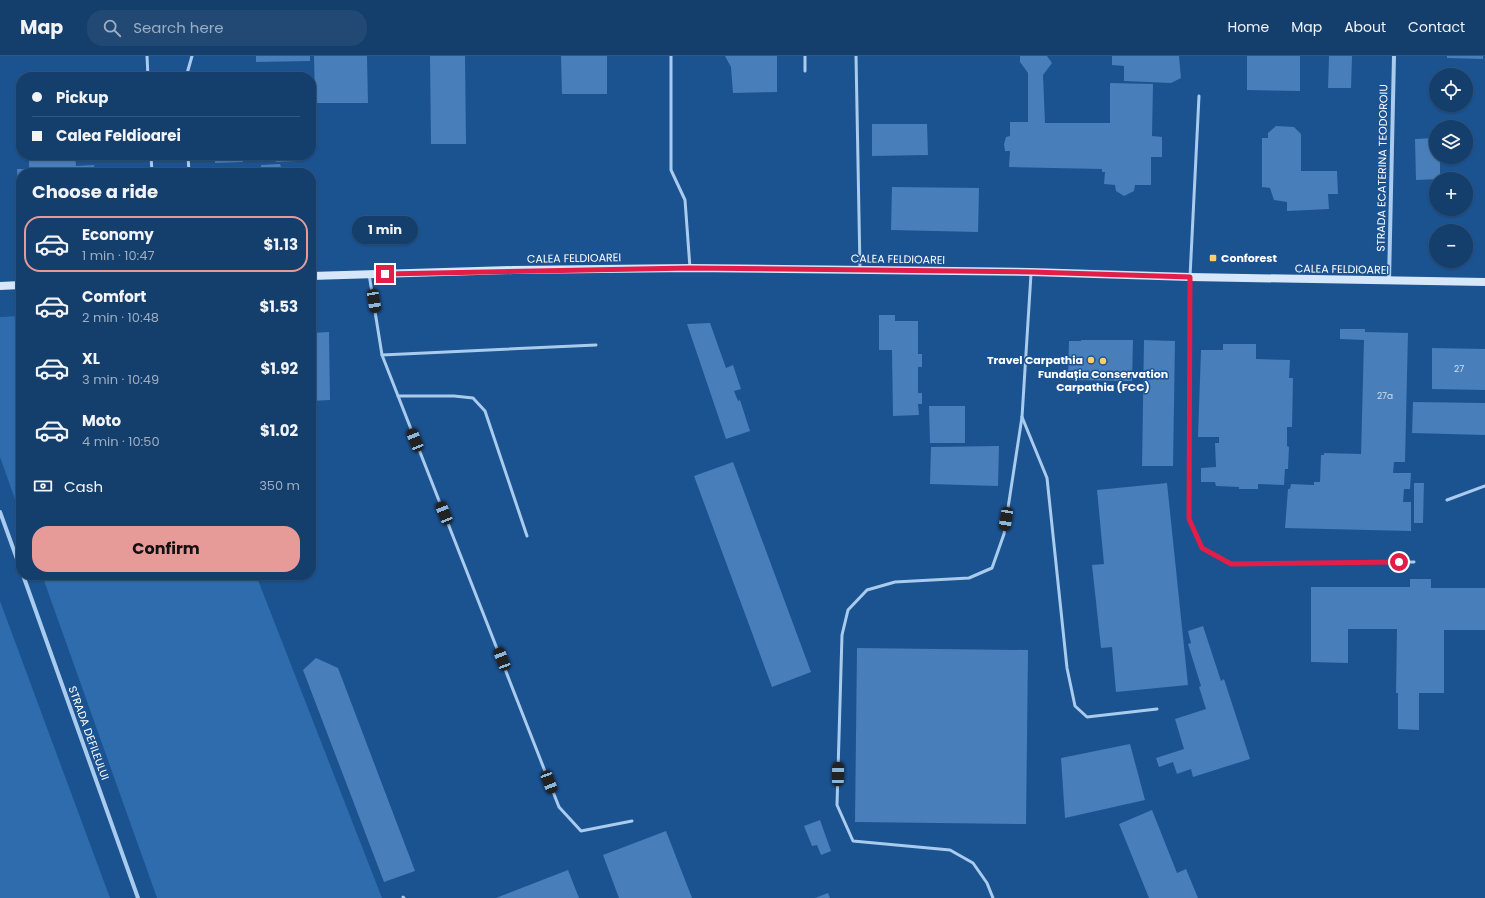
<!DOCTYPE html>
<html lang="en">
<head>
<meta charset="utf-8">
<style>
	:root { --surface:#143e6c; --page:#214974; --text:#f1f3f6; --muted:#9daec2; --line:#33577f; --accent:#e69b98 }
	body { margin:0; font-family:Poppins,sans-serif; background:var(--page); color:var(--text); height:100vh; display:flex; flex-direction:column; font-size:15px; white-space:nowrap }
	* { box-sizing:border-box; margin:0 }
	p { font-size:13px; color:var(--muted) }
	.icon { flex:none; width:22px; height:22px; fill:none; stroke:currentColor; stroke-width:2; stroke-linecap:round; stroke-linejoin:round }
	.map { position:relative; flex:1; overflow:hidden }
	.drawer { position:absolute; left:16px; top:112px; width:300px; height:412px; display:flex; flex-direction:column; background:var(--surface); border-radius:16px; box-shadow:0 1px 3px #0004,0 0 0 1px var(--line) }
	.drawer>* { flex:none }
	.guide { position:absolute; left:16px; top:16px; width:300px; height:88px; border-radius:16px; box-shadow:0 1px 3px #0004,0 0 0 1px var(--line); display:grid; align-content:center; height:88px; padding:0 16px; background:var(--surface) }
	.controls { position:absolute; left:1429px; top:12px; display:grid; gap:8px }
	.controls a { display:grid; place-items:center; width:44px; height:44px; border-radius:50%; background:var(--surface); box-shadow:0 1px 3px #0004,0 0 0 1px var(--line); font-size:20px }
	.end { position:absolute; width:18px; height:18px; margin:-9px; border:5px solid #e11d48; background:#fff; box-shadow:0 0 0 2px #fff }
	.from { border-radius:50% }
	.bubble { position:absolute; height:28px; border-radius:14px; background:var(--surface); box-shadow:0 1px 3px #0004,0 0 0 1px var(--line); font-size:13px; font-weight:700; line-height:28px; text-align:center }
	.car { position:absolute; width:12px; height:24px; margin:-12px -6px; border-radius:5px; box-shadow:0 0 3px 1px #0007; background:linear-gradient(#222 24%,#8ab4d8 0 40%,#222 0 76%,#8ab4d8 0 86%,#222 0) }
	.guide b { display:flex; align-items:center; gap:14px; height:38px; font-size:15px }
	.guide b+b { border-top:1px solid var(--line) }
	.guide i { width:10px; height:10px; background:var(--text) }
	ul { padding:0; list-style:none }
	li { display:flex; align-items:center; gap:12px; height:56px; margin:0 8px 6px; padding:0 8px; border:2px solid transparent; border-radius:16px }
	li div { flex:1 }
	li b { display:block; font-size:15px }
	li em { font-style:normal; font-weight:700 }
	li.active { border-color:var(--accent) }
	li>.icon { width:36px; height:36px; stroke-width:1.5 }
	h2 { padding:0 16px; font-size:18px; line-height:48px }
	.pay { display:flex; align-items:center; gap:10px; height:44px; padding:0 16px; font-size:15px }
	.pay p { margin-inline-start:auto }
	.primary-button { display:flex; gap:8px; margin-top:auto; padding:8px 16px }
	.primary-button a { flex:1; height:46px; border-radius:16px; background:var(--accent); color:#111; font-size:16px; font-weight:700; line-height:46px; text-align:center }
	header { display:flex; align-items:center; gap:24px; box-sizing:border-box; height:56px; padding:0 20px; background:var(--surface); border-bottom:1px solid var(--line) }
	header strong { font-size:19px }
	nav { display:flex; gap:22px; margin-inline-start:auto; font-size:14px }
	.search { width:280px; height:36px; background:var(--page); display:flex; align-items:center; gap:10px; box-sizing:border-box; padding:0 14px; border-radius:16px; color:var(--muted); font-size:15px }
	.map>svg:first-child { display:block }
	.green { fill:#2e6cae }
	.building { fill:#487eb9 }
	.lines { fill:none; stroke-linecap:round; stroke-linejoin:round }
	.service { stroke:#a9cbee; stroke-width:3 }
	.minor { stroke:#a9cbee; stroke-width:4 }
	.secondary { stroke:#d6e7fa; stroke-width:8 }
	.route { stroke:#e11d48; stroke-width:5 }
	.poi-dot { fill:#ffce67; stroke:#1b5290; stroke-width:1.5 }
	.labels { text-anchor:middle; stroke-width:3; stroke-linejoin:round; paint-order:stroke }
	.number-label { font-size:9px; fill:#d1dfee }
	.street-label { font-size:11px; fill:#fff; stroke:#1b5290 }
	.poi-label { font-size:11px; font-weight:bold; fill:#fff; stroke:#1b5290; text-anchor:start }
</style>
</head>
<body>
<header>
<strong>Map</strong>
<div class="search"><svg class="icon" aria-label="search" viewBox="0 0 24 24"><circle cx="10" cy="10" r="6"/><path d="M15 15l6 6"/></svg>Search here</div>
<nav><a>Home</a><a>Map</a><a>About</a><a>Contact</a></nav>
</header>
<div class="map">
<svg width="1485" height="842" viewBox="0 0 1485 842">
	<rect width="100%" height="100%" fill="#1b5290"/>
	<!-- green -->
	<g class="green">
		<polygon points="21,260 21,460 0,401 0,261"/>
		<polygon points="42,519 256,519 382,842 157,842"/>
		<polygon points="0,545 110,842 0,842"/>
	</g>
	<!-- building -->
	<g class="building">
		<polygon points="256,0 310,0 310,5 256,6"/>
		<polygon points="314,0 367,0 368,47 315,47"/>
		<polygon points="430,0 465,0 466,88 431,88"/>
		<polygon points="561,0 607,0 607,38 562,38"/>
		<polygon points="725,0 777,0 777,36 733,37 731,11"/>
		<polygon points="1020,0 1047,0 1052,7 1043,19 1045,67 1110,67 1110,27 1153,28 1152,80 1162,81 1162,101 1151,101 1151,129 1135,129 1134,135 1124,140 1116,135 1115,129 1104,128 1105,116 1102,116 1102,113 1009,111 1010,95 1005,95 1004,88 1006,81 1010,80 1010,66 1028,66 1028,17 1020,6"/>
		<polygon points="1112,0 1179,0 1181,22 1171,27 1124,25 1124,10 1112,9"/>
		<polygon points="1247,0 1300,0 1300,35 1247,34"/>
		<polygon points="1329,0 1352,0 1351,32 1328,32"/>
		<polygon points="1447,0 1483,0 1483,3 1447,2"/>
		<polygon points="21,31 21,73 17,73 15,32"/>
		<polygon points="872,68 927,68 928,99 872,100"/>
		<polygon points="1276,70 1294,71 1301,78 1301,115 1337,115 1338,138 1328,138 1329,153 1287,155 1287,146 1274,144 1270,132 1262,131 1262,82 1268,82 1268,77"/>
		<polygon points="1436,82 1436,101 1440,101 1440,123 1416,124 1415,83"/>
		<polygon points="29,99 75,99 76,110 94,109 95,117 21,117 21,146 18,146 17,113 29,113"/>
		<polygon points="215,99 242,99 243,106 215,107"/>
		<polygon points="275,99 297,99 297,105 276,106"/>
		<polygon points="280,108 283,117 261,117 261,109"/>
		<polygon points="892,131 979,132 978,176 891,174"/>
		<polygon points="879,259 895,259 895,265 918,265 918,298 922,298 922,311 918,311 918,337 922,337 922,348 918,348 919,359 893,360 892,294 879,294"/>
		<polygon points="710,267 726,312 733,309 741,333 734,335 738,345 740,344 750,375 726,383 687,268"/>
		<polygon points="1340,273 1365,273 1365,276 1408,277 1405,406 1394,406 1393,417 1411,417 1410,433 1404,433 1403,446 1411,446 1411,475 1285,472 1288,433 1290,433 1291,428 1314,429 1314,426 1320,426 1321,399 1324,399 1324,397 1361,398 1364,284 1340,283"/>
		<polygon points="329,276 330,344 311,345 311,277"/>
		<polygon points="1081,284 1133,284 1132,325 1068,324 1069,285 1081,285"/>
		<polygon points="1144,284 1175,285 1173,410 1142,410"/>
		<polygon points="1223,288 1256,288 1256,303 1290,304 1289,322 1293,322 1292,371 1287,371 1287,390 1289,391 1288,413 1285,413 1284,429 1258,428 1258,433 1239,433 1239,431 1216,430 1215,426 1201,426 1201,412 1216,411 1215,387 1219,387 1219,381 1198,381 1201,294 1223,294"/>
		<polygon points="1432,292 1485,293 1485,334 1432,333"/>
		<polygon points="1413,346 1485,347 1485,379 1412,377"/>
		<polygon points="929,350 965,350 965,387 930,387"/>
		<polygon points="999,390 998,430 930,428 931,391"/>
		<polygon points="733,406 811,616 772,631 694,420"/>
		<polygon points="1167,427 1188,629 1116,636 1112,591 1101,592 1092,509 1104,508 1097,434"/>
		<polygon points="1414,427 1424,427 1423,467 1414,467"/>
		<polygon points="1410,523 1431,523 1431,532 1485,532 1485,574 1444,574 1444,637 1419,637 1419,674 1398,673 1398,637 1396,637 1397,573 1348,573 1348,607 1311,606 1311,531 1410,531"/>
		<polygon points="1203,570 1221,625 1224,623 1250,703 1193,721 1191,713 1177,718 1173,706 1159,711 1156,702 1184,693 1175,663 1206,653 1199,631 1201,630 1188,588 1191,587 1188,575"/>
		<polygon points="857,592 1028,594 1026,768 855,766"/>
		<polygon points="316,602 338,612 415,815 384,826 303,614"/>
		<polygon points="1130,688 1145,744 1065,762 1061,702"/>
		<polygon points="1152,754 1177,817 1186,813 1198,842 1149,842 1119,768"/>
		<polygon points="820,764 831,795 821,799 817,789 812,790 804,770"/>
		<polygon points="666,775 692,842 619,842 603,799"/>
		<polygon points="568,814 579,842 496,842"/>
		<polygon points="828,837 830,842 815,842"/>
	</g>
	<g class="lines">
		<!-- service -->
		<g class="service">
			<polyline points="147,0 148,21"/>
			<polyline points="671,0 671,114 685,144 690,212"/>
			<polyline points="805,0 805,15"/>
			<polyline points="856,0 860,213"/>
			<polyline points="186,21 192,0"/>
			<polyline points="1199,40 1190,221 1189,463 1202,492 1231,508 1414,506"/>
			<polyline points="151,99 152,117"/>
			<polyline points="188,99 189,117"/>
			<polyline points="369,218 382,299 559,751 581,775 632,765"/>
			<polyline points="382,299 596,289"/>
			<polyline points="398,340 454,340 473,342 485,355 527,480"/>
			<polyline points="1022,361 1047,422 1067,612 1075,650 1087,661 1157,653"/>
			<polyline points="1447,444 1485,430"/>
			<polyline points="403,841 404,842"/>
			<polyline points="993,842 987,827 973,807 950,794 853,785 837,749 842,579 848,554 867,534 895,526 969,522 992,512 1004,478 1022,361 1031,218"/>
		</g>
		<!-- minor -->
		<g class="minor">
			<polyline points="1389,225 1394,0"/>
			<polyline points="0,456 21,514"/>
			<polyline points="23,519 138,842"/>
		</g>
		<!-- secondary -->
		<g class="secondary">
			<polyline points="311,220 513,214 690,212 1031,216 1190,221 1485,226"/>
			<polyline points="0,230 21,229"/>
		</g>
	</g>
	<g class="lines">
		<!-- route -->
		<polyline class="route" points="385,218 690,212 1031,216 1190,221 1189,463 1202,492 1231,508 1399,506"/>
	</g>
	<!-- markers -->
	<g class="poi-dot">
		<rect x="1209" y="198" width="8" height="8" rx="2"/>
		<circle cx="1091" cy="304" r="4"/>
		<circle cx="1103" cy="305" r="4"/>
	</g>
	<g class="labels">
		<!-- number labels -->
		<g class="number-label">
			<text x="1459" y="316">27</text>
			<text x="1385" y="343">27a</text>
		</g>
		<!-- street labels -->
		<g class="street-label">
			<text transform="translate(1382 112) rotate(-89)" y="4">STRADA ECATERINA TEODOROIU</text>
			<text transform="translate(574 202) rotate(-1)" y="4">CALEA FELDIOAREI</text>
			<text transform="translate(898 203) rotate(1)" y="4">CALEA FELDIOAREI</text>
			<text transform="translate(1342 213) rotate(1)" y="4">CALEA FELDIOAREI</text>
			<text transform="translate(89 677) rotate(70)" y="4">STRADA DEFILEULUI</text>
		</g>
		<!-- poi labels -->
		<g class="poi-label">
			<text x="1221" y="206">Conforest</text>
			<text x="1083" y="308" text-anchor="end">Travel Carpathia</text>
			<text x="1103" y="322" text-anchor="middle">Fundația Conservation<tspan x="1103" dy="13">Carpathia (FCC)</tspan></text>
		</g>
	</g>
</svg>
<div class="controls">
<a><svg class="icon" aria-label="locate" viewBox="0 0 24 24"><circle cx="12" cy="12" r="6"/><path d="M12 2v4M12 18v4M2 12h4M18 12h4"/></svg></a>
<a><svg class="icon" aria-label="layers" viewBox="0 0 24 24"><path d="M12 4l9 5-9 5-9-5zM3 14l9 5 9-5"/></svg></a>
<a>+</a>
<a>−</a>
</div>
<i class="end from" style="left:1399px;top:506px"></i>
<i class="end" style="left:385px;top:218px"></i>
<div class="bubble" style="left:352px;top:160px;width:66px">1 min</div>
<i class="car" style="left:374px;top:245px;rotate:171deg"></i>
<i class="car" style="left:415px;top:384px;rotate:338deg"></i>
<i class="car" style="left:444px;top:457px;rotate:338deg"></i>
<i class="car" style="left:1006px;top:463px;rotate:189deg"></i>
<i class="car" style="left:502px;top:603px;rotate:339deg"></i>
<i class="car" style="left:838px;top:718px;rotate:1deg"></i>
<i class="car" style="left:549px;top:726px;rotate:159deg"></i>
<div class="guide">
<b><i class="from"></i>Pickup</b>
<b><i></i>Calea Feldioarei</b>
</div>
<section class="drawer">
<h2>Choose a ride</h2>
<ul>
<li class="active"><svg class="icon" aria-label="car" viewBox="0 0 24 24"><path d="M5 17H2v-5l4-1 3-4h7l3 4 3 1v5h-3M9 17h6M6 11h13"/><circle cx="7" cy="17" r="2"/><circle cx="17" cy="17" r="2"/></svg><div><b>Economy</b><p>1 min · 10:47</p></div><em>$1.13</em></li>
<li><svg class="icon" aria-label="car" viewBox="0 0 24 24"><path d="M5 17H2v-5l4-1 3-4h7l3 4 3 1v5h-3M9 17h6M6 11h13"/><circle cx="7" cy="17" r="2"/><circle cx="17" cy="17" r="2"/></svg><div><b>Comfort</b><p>2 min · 10:48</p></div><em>$1.53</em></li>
<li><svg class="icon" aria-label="car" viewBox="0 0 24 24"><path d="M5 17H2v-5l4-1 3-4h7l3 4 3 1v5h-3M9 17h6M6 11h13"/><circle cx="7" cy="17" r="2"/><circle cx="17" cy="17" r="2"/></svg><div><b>XL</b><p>3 min · 10:49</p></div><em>$1.92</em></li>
<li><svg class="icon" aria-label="car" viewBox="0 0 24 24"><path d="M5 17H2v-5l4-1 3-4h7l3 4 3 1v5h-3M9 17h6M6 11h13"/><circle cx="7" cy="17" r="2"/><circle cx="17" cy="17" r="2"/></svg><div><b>Moto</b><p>4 min · 10:50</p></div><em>$1.02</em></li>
</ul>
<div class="pay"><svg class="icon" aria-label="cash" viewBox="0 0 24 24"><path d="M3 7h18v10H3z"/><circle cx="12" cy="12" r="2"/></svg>Cash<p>350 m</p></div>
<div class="primary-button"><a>Confirm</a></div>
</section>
</div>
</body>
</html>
